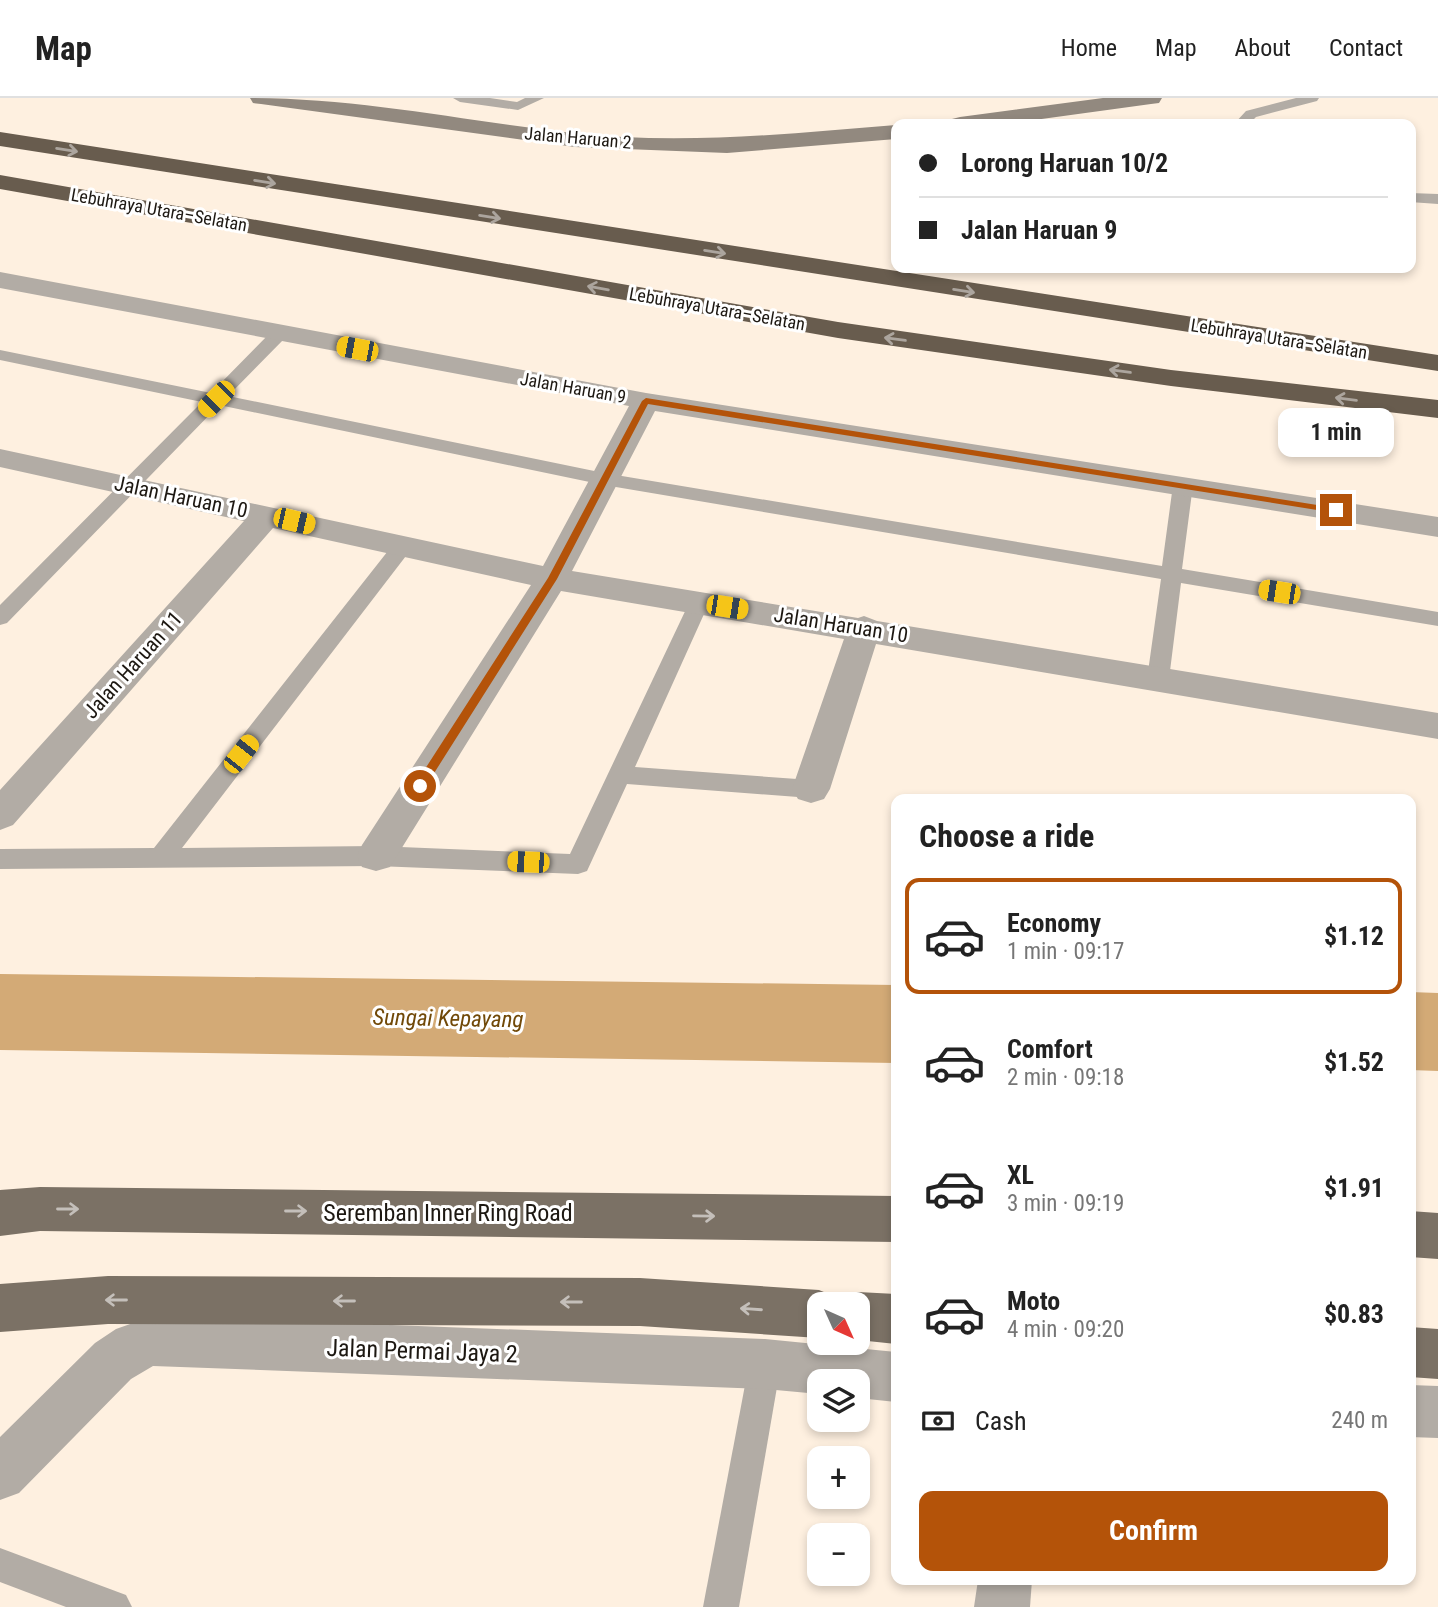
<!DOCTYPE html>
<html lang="en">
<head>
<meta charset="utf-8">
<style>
	:root { --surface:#fff; --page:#f6f6f6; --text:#222; --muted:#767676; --line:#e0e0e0; --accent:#b45309 }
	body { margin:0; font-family:"Roboto Condensed",sans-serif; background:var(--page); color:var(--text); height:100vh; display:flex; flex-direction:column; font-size:26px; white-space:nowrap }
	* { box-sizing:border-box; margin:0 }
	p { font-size:23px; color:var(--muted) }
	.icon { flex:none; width:38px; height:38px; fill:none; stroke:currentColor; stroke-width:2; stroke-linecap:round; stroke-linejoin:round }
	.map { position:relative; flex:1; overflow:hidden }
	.side { position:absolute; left:891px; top:696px; width:525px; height:791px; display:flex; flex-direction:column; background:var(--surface); border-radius:14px; box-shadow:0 4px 10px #0003 }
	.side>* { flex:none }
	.guide { position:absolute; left:891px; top:21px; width:525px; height:154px; border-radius:14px; box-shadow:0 4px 10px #0003; display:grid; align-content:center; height:154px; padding:0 28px; background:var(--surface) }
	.needle { width:46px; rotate:135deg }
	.controls { position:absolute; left:807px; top:1194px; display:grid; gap:14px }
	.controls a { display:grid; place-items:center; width:63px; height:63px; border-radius:14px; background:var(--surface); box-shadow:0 4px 10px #0003; font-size:35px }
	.end { position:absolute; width:32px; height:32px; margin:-16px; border:9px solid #b45309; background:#fff; box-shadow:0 0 0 4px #fff }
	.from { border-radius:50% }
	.bubble { position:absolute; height:49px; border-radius:14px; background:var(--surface); box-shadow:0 4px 10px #0003; font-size:23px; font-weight:700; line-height:49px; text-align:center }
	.car { position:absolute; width:21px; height:42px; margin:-21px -10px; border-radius:9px; box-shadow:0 0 5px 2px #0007; background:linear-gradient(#f5c518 24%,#345 0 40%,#f5c518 0 76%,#345 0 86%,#f5c518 0) }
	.guide b { display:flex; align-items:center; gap:24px; height:66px; font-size:26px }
	.guide b+b { border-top:2px solid var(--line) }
	.guide i { width:18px; height:18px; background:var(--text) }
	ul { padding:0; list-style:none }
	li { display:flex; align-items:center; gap:21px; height:116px; margin:0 14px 10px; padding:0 14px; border:4px solid transparent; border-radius:14px }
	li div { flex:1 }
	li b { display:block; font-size:26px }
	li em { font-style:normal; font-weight:700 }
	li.current { border-color:var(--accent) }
	li>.icon { width:63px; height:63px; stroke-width:1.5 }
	h2 { padding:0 28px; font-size:32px; line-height:84px }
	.pay { display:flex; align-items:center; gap:18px; height:77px; padding:0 28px; font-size:26px }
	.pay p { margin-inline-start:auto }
	.action { display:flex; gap:14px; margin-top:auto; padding:14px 28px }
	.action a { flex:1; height:80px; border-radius:14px; background:var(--accent); color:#fff; font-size:28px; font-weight:700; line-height:80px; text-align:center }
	header { display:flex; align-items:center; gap:42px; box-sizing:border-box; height:98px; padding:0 35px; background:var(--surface); border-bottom:2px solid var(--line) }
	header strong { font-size:33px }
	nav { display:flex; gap:38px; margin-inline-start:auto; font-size:24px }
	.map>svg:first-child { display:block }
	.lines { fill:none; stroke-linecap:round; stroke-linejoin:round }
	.river { fill:#d3aa76; fill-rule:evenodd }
	.service { fill:#b2aca5; fill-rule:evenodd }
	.minor { fill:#b2aca5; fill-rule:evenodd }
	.secondary { fill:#92897f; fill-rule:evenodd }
	.primary { fill:#7b7165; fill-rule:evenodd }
	.motorway { fill:#685c4e; fill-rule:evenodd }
	.oneway { stroke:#aca59e }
	.oneway2 { stroke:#c4bfba }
	.route { fill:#b45309 }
	.labels { text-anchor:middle; stroke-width:6; stroke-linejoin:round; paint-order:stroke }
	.far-street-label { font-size:18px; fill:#1d1812; stroke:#fff }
	.street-label { font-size:21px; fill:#1d1812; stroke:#fff }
	.water-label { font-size:23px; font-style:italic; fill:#714908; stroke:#fff }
	.near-street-label { font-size:24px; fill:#1d1812; stroke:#fff }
</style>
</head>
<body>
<header>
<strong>Map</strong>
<nav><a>Home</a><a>Map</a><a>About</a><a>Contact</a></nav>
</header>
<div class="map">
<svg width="1438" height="1509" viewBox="0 0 1438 1509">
	<rect width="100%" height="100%" fill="#fef0e0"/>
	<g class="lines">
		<!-- river -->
		<g class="river">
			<polygon points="0,876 896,887 896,965 0,952"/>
			<polygon points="1410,894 1438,895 1438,973 1410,972"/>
		</g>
		<!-- service -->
		<g class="service">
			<polygon points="453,0 490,0 517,4 525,0 544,0 518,12 460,4"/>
			<polygon points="1296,0 1319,0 1317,3 1256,19 1249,26 1234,26 1246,13"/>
			<polygon points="1410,95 1438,96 1438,106 1410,104"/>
			<polygon points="279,231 285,232 288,236 285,240 228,298 604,375 1162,468 1173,387 1176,383 1190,383 1193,387 1182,471 1438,514 1438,528 1181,485 1169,581 1166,587 1158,589 1150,587 1147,581 1161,481 604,387 219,307 7,525 0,527 0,507 202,304 0,262 0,252 211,295 273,232"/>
			<polygon points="402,442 409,444 412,449 409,454 182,750 376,748 570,756 689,505 692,500 706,500 709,505 635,669 811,682 819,685 823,691 819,697 811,700 627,686 587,773 578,776 376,768 0,771 0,751 154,750 395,444"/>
			<polygon points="765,1250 776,1255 781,1266 739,1509 703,1509 749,1266 754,1255"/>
			<polygon points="0,1450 126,1497 132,1509 66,1509 0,1484"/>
		</g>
		<!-- minor -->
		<g class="minor">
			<polygon points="0,174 646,295 1438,419 1438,439 655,313 572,473 858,520 864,518 877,523 1438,615 1438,641 876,546 830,691 824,701 811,705 798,701 792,691 844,541 561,493 390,769 376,773 362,769 357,758 362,747 531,487 273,430 13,727 0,732 0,692 244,423 0,369 0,351 543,468 629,308 0,190"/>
			<polygon points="153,1218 765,1241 896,1254 896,1304 858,1300 858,1283 819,1283 819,1296 765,1291 153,1268 131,1281 19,1395 0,1402 0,1339 95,1245 116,1231"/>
			<polygon points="1410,1287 1438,1288 1438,1340 1410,1339"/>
			<polygon points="978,1482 1032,1482 1030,1509 974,1509"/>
		</g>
		<!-- secondary -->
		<g class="secondary">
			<path d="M250 0C359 0 465 23 572 35 680 47 788 36 896 27V41L727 55 575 49 261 6 253 5Z"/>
			<polygon points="1103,0 1162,0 1159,5 1151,6 1006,26 949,26 952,21 960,19"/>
		</g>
		<!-- primary -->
		<g class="primary">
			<polygon points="40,1089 896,1098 896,1144 40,1133 0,1138 0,1092"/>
			<polygon points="1410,1113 1438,1115 1438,1161 1410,1159"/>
			<polygon points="108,1178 640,1180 819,1192 836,1199 839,1205 841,1201 858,1194 896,1196 896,1246 858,1242 858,1206 819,1206 819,1240 640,1228 108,1226 0,1234 0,1186"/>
			<polygon points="1410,1229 1438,1231 1438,1281 1410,1279"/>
		</g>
		<!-- motorway -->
		<g class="motorway">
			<polygon points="0,34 1438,257 1438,273 0,48"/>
			<polygon points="0,77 838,224 1171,272 1438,302 1438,320 1171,288 838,240 0,91"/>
		</g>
	</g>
	<!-- one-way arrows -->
	<defs><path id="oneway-shaft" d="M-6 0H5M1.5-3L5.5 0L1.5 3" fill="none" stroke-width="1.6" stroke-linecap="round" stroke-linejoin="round" transform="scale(1.75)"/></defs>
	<g class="oneway">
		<use href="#oneway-shaft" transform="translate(67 52) rotate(9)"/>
		<use href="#oneway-shaft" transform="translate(265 84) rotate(9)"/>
		<use href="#oneway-shaft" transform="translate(490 119) rotate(9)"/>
		<use href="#oneway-shaft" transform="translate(715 154) rotate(9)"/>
		<use href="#oneway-shaft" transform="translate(598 190) rotate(-170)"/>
		<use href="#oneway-shaft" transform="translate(964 193) rotate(9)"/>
		<use href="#oneway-shaft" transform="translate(895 241) rotate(-172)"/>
		<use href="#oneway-shaft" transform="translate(1120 273) rotate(-172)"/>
		<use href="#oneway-shaft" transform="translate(1346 301) rotate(-173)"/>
	</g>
	<g class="oneway2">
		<use href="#oneway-shaft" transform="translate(68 1111)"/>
		<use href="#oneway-shaft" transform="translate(296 1113)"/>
		<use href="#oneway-shaft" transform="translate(704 1118) rotate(1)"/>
		<use href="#oneway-shaft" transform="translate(116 1202) rotate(180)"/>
		<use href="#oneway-shaft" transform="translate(344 1203) rotate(-180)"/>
		<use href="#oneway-shaft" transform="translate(571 1204) rotate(-180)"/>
		<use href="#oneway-shaft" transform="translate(751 1211) rotate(-176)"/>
	</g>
	<!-- route -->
	<polygon class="route" points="646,300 1336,410 1340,412 1336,415 648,306 557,481 424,691 416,691 416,685 548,480 642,303"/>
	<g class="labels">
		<!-- far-street labels -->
		<g class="far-street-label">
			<text transform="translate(578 40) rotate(5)" y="6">Jalan Haruan 2</text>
			<text transform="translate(159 112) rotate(10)" y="6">Lebuhraya Utara–Selatan</text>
			<text transform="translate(717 211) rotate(10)" y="6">Lebuhraya Utara–Selatan</text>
			<text transform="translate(1279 241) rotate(9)" y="6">Lebuhraya Utara–Selatan</text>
			<text transform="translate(573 290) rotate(10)" y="6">Jalan Haruan 9</text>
		</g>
		<!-- street labels -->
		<g class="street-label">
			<text transform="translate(181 399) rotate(12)" y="7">Jalan Haruan 10</text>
			<text transform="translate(841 527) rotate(9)" y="7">Jalan Haruan 10</text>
			<text transform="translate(133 567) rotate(-48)" y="7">Jalan Haruan 11</text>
		</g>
		<!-- water labels -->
		<g class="water-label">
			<text transform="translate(448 920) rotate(1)" y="8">Sungai Kepayang</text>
		</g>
		<!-- near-street labels -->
		<g class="near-street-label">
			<text x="448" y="1123">Seremban Inner Ring Road</text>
			<text transform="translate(422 1253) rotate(2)" y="8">Jalan Permai Jaya 2</text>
		</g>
	</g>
</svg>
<div class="controls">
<a><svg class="needle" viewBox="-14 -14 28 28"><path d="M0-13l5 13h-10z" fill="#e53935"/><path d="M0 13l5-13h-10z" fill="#767676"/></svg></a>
<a><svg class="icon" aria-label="layers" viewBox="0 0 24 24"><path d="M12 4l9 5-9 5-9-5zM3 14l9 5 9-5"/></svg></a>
<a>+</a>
<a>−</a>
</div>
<i class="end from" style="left:420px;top:688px"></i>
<i class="end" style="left:1336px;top:412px"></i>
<div class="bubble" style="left:1278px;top:310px;width:116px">1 min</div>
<i class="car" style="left:357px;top:251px;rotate:281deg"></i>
<i class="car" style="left:216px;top:301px;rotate:225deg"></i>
<i class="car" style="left:294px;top:423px;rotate:103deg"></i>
<i class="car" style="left:1279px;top:494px;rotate:279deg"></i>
<i class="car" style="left:727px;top:509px;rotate:99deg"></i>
<i class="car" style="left:241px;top:656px;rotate:38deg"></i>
<i class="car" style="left:528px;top:764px;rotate:272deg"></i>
<div class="guide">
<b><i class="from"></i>Lorong Haruan 10/2</b>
<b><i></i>Jalan Haruan 9</b>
</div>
<section class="side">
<h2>Choose a ride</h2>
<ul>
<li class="current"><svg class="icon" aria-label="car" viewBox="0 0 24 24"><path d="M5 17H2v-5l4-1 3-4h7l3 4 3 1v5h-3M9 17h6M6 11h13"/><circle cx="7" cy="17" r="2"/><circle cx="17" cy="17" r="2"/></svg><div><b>Economy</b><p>1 min · 09:17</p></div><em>$1.12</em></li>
<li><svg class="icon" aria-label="car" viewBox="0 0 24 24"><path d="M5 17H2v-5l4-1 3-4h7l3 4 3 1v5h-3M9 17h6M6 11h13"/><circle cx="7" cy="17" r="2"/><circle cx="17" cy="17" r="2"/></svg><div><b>Comfort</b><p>2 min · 09:18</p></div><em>$1.52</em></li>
<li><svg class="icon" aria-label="car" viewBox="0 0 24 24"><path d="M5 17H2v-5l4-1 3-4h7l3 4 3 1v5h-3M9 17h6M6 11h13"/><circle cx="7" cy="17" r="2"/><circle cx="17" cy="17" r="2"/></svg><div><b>XL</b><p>3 min · 09:19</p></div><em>$1.91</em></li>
<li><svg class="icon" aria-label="car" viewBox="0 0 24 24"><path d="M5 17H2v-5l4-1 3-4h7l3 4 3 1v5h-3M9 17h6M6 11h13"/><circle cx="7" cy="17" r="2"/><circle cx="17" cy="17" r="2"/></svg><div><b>Moto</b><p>4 min · 09:20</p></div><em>$0.83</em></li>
</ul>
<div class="pay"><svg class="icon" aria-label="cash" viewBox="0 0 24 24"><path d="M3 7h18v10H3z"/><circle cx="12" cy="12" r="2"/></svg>Cash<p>240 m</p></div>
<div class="action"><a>Confirm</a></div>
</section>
</div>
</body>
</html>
